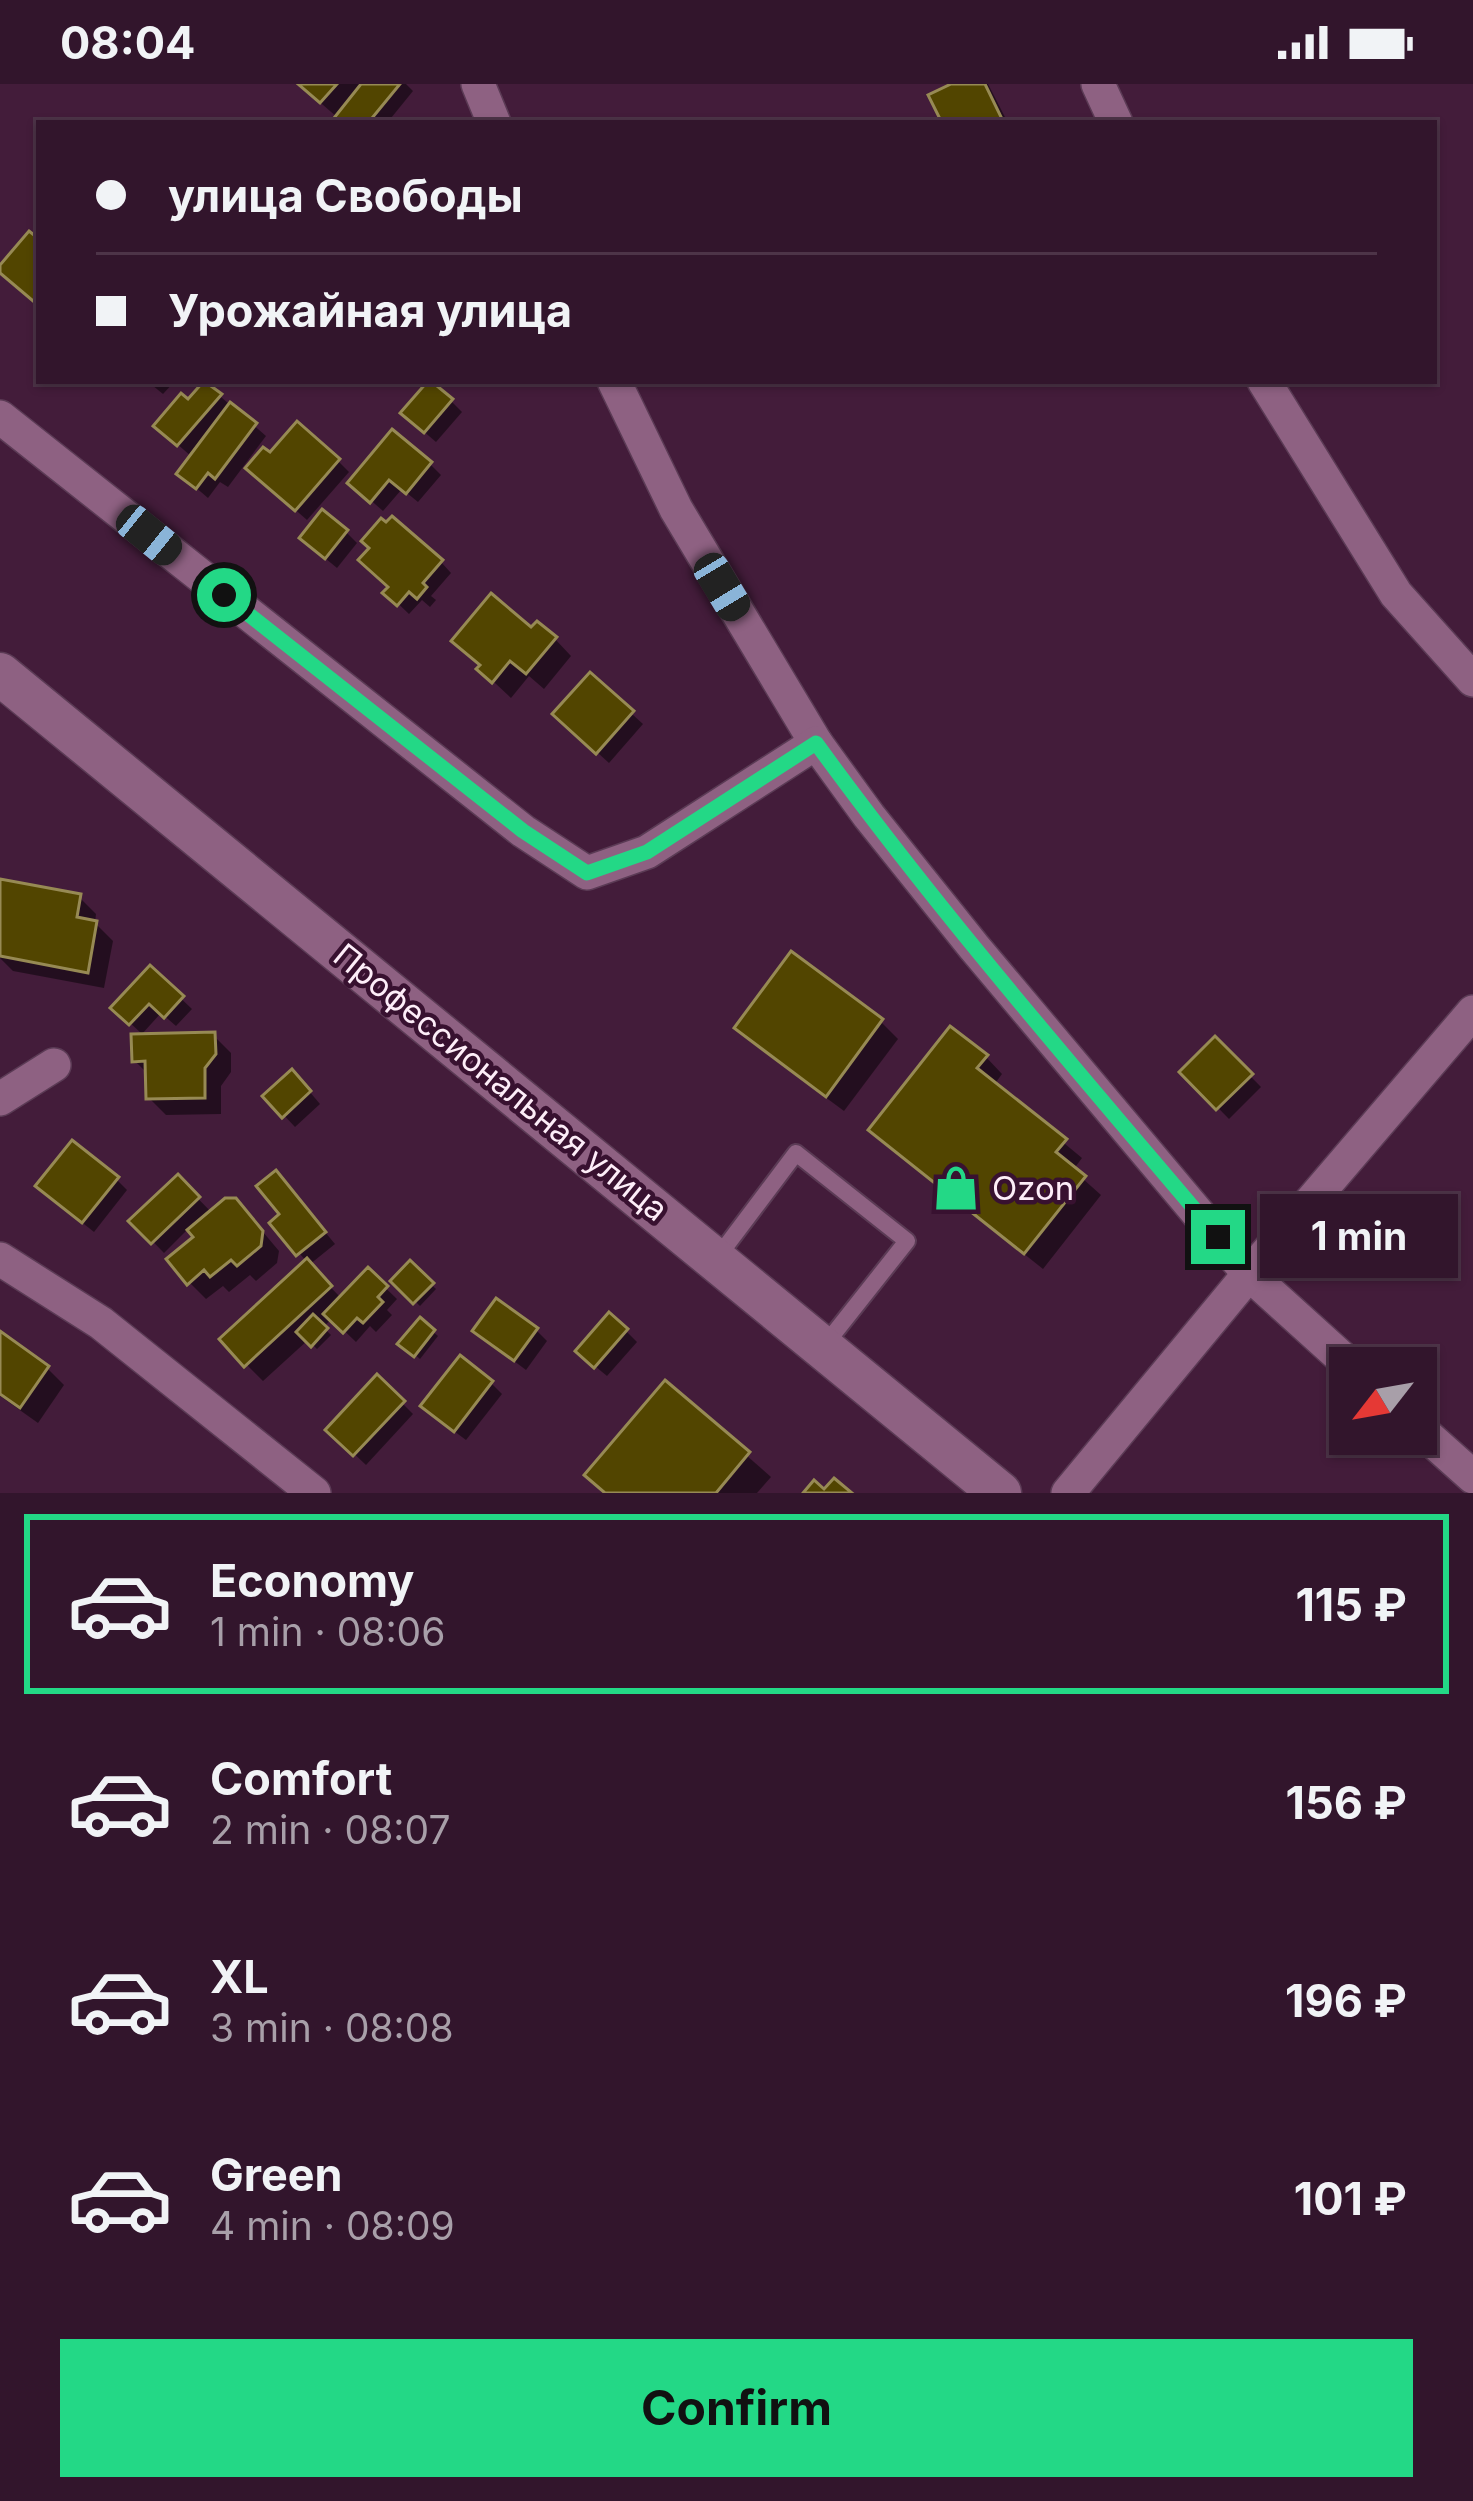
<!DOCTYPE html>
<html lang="en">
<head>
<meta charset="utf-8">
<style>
	:root { --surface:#32152c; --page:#3d2238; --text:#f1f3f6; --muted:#a89fa9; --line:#4d3448; --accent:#23d886 }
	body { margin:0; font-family:Inter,sans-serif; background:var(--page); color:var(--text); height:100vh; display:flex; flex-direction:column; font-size:45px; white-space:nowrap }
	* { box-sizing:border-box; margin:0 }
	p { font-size:39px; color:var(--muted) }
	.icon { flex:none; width:66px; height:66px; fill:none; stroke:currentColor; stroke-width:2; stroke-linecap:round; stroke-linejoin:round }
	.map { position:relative; height:1409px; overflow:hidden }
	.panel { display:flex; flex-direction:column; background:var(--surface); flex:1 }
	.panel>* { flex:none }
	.banner { position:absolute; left:36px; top:36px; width:1401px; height:264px; border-radius:0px; box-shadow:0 3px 9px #0004,0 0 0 3px var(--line); display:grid; align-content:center; height:264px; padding:0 60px; background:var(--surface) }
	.needle { width:78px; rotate:239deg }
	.tools { position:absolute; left:1329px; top:1263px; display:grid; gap:24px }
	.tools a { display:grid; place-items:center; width:108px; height:108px; border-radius:0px; background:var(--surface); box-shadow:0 3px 9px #0004,0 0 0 3px var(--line); font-size:60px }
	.end { position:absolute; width:54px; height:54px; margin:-27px; border:15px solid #23d886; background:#111; box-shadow:0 0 0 6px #111 }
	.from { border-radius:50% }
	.bubble { position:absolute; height:84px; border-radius:0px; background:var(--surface); box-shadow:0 3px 9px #0004,0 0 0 3px var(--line); font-size:39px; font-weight:700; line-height:84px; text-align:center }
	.car { position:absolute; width:36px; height:72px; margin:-36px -18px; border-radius:15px; box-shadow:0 0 9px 3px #0007; background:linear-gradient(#222 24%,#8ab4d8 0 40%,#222 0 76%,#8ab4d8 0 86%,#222 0) }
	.banner b { display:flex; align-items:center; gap:42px; height:114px; font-size:45px }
	.banner b+b { border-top:3px solid var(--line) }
	.banner i { width:30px; height:30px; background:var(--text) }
	ul { padding:21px 0 0; list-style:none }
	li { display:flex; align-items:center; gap:36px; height:180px; margin:0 24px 18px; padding:0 36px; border:6px solid transparent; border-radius:0px }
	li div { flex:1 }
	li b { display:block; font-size:45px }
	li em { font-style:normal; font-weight:700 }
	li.on { border-color:var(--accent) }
	li>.icon { width:108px; height:108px; stroke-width:1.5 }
	.action { display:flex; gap:24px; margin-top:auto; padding:24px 60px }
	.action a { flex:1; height:138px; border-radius:0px; background:var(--accent); color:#111; font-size:48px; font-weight:700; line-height:138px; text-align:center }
	.status { display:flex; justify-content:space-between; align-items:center; height:84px; padding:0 60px; background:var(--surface); direction:ltr }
	.status svg { height:33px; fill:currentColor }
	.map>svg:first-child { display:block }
	.shadow { fill:#0007 }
	.building { fill:#524500; stroke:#978a54; stroke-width:3 }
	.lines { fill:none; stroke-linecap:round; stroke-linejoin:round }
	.service-casing { stroke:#5b3b55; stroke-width:20 }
	.minor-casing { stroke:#5b3b55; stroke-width:36 }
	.tertiary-casing { stroke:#5b3b55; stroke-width:45 }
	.service { stroke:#8e6182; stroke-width:16 }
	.minor { stroke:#8e6182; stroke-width:33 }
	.tertiary { stroke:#8e6182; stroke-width:42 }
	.route { stroke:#23d886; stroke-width:15 }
	.labels { text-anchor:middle; stroke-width:9; stroke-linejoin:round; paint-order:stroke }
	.street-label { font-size:33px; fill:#fdedf8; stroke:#381130 }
	.poi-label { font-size:33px; fill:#fdedf8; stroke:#381130; text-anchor:start }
</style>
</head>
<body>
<div class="status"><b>08:04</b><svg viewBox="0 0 49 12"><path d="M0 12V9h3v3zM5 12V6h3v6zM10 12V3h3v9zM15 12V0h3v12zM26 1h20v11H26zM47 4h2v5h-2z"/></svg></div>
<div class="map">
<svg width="1473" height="1409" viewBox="0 0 1473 1409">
	<rect width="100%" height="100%" fill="#431c3a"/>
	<!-- shadow -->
	<g class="shadow">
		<polygon points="299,0 406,0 413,7 387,39 334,39 338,34"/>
		<polygon points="958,0 988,0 1008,39 945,39"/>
		<polygon points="147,297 175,297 163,310"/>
		<polygon points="206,300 266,352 228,403 220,398 208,414 180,390 192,373 168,352 189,319"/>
		<polygon points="451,317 462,328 436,358 415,340"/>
		<polygon points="270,373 338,377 349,388 307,436 260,395"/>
		<polygon points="430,380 441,391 418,418 402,405 383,427 351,399"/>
		<polygon points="386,443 441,478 451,489 431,512 436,516 430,523 422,516 409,530 387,509 391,503"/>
		<polygon points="346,448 357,459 337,484 314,465"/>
		<polygon points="532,547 555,555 571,572 544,605 529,592 511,614 480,585"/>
		<polygon points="590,592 643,640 609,679 567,641"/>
		<polygon points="0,798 79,813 96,830 95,839 113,857 104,904 13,887 0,874"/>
		<polygon points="791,872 881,938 898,955 844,1027 755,961 738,944"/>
		<polygon points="150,885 192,925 176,942 161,929 142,950 114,924"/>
		<polygon points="214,952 231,969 231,988 221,1002 221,1030 166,1031 149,1014 149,991 135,977"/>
		<polygon points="1215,956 1261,1003 1229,1035 1183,988"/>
		<polygon points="986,973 1002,990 994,1001 1082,1074 1073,1086 1101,1111 1043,1185 889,1062"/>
		<polygon points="303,1000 320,1020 295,1043 266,1012"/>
		<polygon points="178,1094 215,1132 252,1135 279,1167 277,1179 256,1197 250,1191 229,1208 223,1202 206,1215 189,1198 197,1153 189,1144 164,1169 133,1137"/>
		<polygon points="117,1096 127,1106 94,1148 50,1113"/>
		<polygon points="286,1101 335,1160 309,1181 342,1215 368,1187 397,1215 387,1226 392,1231 376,1248 370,1242 356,1258 332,1235 323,1243 331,1251 317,1265 308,1256 263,1297 246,1280 307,1178 273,1139 284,1131"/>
		<polygon points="410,1180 436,1205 420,1222 394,1197"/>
		<polygon points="420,1237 438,1252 420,1275 401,1259"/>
		<polygon points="536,1246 547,1257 526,1286 487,1257"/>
		<polygon points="626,1247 637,1258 607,1292 590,1278"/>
		<polygon points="0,1250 47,1284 64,1301 38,1339 0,1312"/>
		<polygon points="377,1294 413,1330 366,1381 329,1346"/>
		<polygon points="491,1299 502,1310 466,1356 435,1333"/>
		<polygon points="665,1300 771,1393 757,1409 606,1409"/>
	</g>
	<!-- building -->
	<g class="building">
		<polygon points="298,0 337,0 320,19"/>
		<polygon points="361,0 400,0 368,39 330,39"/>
		<polygon points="951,0 985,0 1004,39 942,39 928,11"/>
		<polygon points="29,147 39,155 39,222 0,189 0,181"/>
		<polygon points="204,297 222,310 177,362 153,342 181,309 188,315"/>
		<polygon points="428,297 431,297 453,315 424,349 400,329"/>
		<polygon points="230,318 257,339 215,395 208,389 196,405 176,390"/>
		<polygon points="297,337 340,375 295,427 245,384 263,363 270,368"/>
		<polygon points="392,345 432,378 406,410 389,396 370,419 347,399"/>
		<polygon points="322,425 348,446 325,475 299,454"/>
		<polygon points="392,432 443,476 423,499 427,503 417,515 409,508 397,522 382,509 388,503 358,476 369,464 361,457 381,434 386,438"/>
		<polygon points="491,509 531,543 537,537 557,553 526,590 510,577 492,599 476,585 480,581 451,557"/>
		<polygon points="590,588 634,627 596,670 552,630"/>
		<polygon points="0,795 81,810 77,833 97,837 88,889 0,872"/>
		<polygon points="791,867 883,935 826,1013 734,944"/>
		<polygon points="150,881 184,912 164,934 149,920 129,941 110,924"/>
		<polygon points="950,942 988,971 977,984 1067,1055 1056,1068 1086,1092 1024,1170 868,1046"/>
		<polygon points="215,948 216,970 205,984 205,1014 146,1015 145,977 132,978 131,950"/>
		<polygon points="1215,952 1253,990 1216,1026 1179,988"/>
		<polygon points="292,985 311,1007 282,1034 262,1012"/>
		<polygon points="72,1056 119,1093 82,1139 35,1102"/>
		<polygon points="276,1086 326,1148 296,1172 269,1139 279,1130 256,1102"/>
		<polygon points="178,1090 200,1113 151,1160 128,1137"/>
		<polygon points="225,1114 236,1114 263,1147 261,1162 237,1182 231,1176 210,1193 204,1186 187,1201 166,1175 193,1153 187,1146"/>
		<polygon points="307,1174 332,1202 244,1283 219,1255"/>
		<polygon points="410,1176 434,1199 413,1220 390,1197"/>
		<polygon points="368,1183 388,1202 378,1213 383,1218 363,1239 357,1234 343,1249 323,1230"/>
		<polygon points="496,1214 538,1244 514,1277 472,1247"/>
		<polygon points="609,1228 628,1245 594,1284 575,1267"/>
		<polygon points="313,1230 328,1244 311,1263 296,1248"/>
		<polygon points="420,1233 435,1246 414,1273 397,1260"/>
		<polygon points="0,1247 49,1282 20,1324 0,1310"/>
		<polygon points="460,1271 493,1297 454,1348 420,1322"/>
		<polygon points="377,1290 405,1317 353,1372 325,1346"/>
		<polygon points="665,1296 750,1368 716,1409 605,1409 584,1391"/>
		<polygon points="834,1394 852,1409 803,1409 814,1396 824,1405"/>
	</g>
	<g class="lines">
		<!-- service casing -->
		<g class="service-casing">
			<polyline id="service" points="717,1174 796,1069 907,1157 824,1262"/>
		</g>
		<!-- minor casing -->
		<g class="minor-casing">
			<g id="minor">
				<polyline points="478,0 494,39"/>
				<polyline points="1098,0 1116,39"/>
				<polyline points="614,297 676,425 816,659 869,732 974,863 1249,1190 1353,1284"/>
				<polyline points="1264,297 1396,510 1473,596"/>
				<polyline points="0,333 523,747 587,789 647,768 816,659"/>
				<polyline points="0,1015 54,981"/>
				<polyline points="0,1175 101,1239 314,1409"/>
				<polyline points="1416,1342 1473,1393"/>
				<polyline points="1068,1409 1249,1190 1473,928"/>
			</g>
		</g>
		<!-- tertiary casing -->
		<g class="tertiary-casing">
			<polyline id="tertiary" points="0,590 1000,1409"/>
		</g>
		<!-- service -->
		<use href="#service" class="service"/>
		<!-- minor -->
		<use href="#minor" class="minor"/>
		<!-- tertiary -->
		<use href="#tertiary" class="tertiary"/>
	</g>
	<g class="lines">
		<!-- route -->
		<path class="route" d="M224 511 523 747 587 789 647 768 816 659C941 831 1081 991 1218 1153"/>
	</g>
	<!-- icons -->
	<defs>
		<g id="shop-bare" transform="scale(3.6)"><path d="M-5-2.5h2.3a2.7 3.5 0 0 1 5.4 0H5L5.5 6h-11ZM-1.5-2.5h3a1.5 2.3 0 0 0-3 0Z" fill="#23d886" stroke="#381130" stroke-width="2.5" paint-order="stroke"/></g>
	</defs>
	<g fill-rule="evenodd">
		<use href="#shop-bare" x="956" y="1104"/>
	</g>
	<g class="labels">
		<!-- street labels -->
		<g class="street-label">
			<text transform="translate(501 998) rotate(39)" y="12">Профессиональная улица</text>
		</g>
		<!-- poi labels -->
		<g class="poi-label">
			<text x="992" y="1116">Ozon</text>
		</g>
	</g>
</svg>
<div class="tools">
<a><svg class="needle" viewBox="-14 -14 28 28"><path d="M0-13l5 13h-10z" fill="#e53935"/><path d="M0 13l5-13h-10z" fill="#a89fa9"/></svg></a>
</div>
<i class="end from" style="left:224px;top:511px"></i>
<i class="end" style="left:1218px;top:1153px"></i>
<div class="bubble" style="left:1260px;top:1110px;width:198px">1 min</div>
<i class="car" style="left:149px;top:451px;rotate:129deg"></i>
<i class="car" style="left:722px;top:503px;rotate:149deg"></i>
<div class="banner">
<b><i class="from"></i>улица Свободы</b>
<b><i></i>Урожайная улица</b>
</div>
</div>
<section class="panel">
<ul>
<li class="on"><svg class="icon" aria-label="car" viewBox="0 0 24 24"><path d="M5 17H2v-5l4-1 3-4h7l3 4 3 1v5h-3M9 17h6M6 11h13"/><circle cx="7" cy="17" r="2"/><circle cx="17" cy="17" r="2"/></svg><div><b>Economy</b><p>1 min · 08:06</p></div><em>115 ₽</em></li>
<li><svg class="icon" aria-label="car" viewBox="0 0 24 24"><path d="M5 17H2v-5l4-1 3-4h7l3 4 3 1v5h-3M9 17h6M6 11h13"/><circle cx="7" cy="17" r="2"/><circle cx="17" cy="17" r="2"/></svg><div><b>Comfort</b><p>2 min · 08:07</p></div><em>156 ₽</em></li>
<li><svg class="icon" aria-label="car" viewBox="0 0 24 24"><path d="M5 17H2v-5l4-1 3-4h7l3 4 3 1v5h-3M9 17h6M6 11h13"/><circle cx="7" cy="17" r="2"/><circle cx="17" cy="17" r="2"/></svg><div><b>XL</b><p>3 min · 08:08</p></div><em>196 ₽</em></li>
<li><svg class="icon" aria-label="car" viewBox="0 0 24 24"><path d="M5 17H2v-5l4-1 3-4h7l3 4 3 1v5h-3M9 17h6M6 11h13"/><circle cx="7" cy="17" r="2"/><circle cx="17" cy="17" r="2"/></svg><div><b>Green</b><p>4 min · 08:09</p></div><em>101 ₽</em></li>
</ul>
<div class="action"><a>Confirm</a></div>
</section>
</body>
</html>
